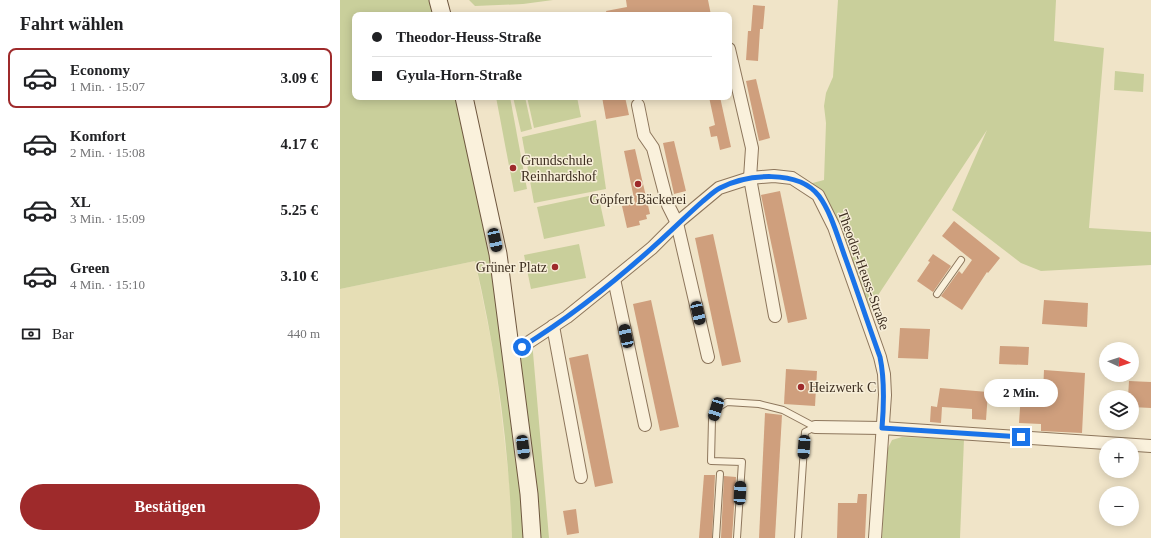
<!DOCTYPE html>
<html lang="de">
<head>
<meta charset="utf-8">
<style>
	:root { --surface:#fff; --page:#f6f6f6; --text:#202124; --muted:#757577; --line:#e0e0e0; --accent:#9e2a2b }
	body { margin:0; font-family:Georgia,serif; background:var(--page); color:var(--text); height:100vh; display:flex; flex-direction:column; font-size:15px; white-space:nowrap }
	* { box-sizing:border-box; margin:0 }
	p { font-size:13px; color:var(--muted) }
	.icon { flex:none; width:22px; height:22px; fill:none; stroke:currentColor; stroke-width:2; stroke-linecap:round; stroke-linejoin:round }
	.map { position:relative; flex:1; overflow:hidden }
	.side { display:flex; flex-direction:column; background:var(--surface); width:340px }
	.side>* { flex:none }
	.guide { position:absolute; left:12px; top:12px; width:380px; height:88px; border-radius:8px; box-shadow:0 2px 10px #0003; display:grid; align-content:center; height:88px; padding:0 20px; background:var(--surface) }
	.needle { width:26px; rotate:93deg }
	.fabs { position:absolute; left:759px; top:342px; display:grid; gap:8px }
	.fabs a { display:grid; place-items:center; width:40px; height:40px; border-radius:50%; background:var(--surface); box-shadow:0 2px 10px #0003; font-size:20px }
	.end { position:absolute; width:18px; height:18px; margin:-9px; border:5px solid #1a73e8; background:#fff; box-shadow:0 0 0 2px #fff }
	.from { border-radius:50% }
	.bubble { position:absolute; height:28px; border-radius:14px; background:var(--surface); box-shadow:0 2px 10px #0003; font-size:13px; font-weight:800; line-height:28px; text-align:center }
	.car { position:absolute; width:12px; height:24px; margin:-12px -6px; border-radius:5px; box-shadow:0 0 3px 1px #0007; background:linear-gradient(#222 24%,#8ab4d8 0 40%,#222 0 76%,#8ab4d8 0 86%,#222 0) }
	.guide b { display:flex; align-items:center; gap:14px; height:38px; font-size:15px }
	.guide b+b { border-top:1px solid var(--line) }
	.guide i { width:10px; height:10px; background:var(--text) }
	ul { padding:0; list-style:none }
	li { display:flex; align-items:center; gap:12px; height:60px; margin:0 8px 6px; padding:0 12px; border:2px solid transparent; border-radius:8px }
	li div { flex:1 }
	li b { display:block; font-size:15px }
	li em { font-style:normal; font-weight:800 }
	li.current { border-color:var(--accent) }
	li>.icon { width:36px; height:36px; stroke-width:1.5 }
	h2 { padding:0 20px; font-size:18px; line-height:48px }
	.pay { display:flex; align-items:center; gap:10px; height:44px; padding:0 20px; font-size:15px }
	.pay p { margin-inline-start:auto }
	.action { display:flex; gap:8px; margin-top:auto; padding:8px 20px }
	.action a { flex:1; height:46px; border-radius:24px; background:var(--accent); color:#fff; font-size:16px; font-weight:800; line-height:46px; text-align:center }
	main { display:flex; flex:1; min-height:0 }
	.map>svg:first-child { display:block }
	.farmland { fill:#e6deb5 }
	.green { fill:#c9cf9b }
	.building { fill:#cf9f7d }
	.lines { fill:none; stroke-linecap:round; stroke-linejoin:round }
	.service-casing { stroke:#8d765c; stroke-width:8 }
	.minor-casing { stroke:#8d765c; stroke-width:14 }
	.secondary-casing { stroke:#6f573f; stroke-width:19 }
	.service { stroke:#faf1dc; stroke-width:6 }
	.minor { stroke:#faf1dc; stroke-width:12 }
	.secondary { stroke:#faf1dc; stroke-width:17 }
	.route { stroke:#1a73e8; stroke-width:5 }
	.poi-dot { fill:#9e2a2b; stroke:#f7eed8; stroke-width:1.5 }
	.labels { text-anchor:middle; stroke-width:3; stroke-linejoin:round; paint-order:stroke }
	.poi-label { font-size:14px; fill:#3d2e20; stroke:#f7eed8; text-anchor:start }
	.street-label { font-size:14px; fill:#3d2e20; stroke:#f7eed8 }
</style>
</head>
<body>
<main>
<section class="side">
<h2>Fahrt wählen</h2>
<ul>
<li class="current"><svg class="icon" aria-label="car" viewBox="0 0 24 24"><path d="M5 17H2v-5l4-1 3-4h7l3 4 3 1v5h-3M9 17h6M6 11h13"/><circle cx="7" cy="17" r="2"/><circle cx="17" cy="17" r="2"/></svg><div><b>Economy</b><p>1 Min. · 15:07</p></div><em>3.09 €</em></li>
<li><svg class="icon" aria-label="car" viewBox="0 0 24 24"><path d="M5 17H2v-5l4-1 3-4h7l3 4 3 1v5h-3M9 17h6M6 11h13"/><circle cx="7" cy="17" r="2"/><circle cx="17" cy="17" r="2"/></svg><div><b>Komfort</b><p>2 Min. · 15:08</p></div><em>4.17 €</em></li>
<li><svg class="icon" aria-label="car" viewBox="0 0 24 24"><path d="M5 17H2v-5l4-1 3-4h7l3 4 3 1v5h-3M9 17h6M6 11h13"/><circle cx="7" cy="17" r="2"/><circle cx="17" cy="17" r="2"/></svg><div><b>XL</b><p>3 Min. · 15:09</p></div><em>5.25 €</em></li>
<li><svg class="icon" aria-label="car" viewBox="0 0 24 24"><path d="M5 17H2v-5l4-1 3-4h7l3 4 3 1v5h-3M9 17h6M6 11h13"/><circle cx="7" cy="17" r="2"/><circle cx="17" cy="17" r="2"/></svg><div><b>Green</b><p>4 Min. · 15:10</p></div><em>3.10 €</em></li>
</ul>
<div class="pay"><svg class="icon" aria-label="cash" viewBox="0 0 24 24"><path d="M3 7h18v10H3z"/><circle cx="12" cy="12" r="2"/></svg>Bar<p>440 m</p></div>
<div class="action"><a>Bestätigen</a></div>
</section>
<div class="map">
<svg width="811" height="538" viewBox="0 0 811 538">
	<rect width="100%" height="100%" fill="#f0e4c8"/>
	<!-- farmland -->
	<polygon class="farmland" points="135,261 155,360 171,496 172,538 0,538 0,289"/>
	<!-- green -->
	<g class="green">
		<path d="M0 0H98L102 15H15V97H124L171 353 192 341 209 538H172C169 445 156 351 135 261L0 289Z"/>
		<polygon points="129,0 213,0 183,4 135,6"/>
		<polygon points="498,0 716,0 714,41 764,48 749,228 811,232 811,265 701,271 681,263 612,210 647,130 525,315 494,227 465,185 484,180 486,123 484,106 486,93 493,77"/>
		<polygon points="775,71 804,74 803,92 774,90"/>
		<polygon points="156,97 170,97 187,189 174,192"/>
		<polygon points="173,97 185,97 192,129 181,132"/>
		<polygon points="187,97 237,97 241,117 194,128"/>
		<polygon points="256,120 266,189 194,203 182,137"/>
		<polygon points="258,194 265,226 204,239 197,207"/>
		<polygon points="239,244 246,278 191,289 184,255"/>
		<polygon points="562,437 624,439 620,538 542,538 547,450 552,440"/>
	</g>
	<!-- building -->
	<g class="building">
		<polygon points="286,0 368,0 371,15 267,15 266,11 287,7"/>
		<polygon points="413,5 425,6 423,29 420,29 418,61 406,60 408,31 411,31"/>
		<polygon points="416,79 430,138 419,141 406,81"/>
		<polygon points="262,97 285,97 289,115 266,119"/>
		<polygon points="369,97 380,97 391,147 380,150 377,136 371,137 369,127 375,125"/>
		<polygon points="334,141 346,191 334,194 323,143"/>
		<polygon points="295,149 310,214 306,215 307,219 299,221 300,225 287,228 282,206 295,203 284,151"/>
		<polygon points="440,191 467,319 448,323 421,195"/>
		<polygon points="614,221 660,258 648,273 647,272 622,310 601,296 619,271 622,274 632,260 602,236"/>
		<polygon points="373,234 401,362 382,366 355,238"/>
		<polygon points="593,254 611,266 593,292 577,281 590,262 588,261"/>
		<polygon points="311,300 339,427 320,431 293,304"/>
		<polygon points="704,300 748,303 747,327 702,324"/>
		<polygon points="560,328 590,329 588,359 558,358"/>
		<polygon points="660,346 689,347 688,365 659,364"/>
		<polygon points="248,354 273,483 255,487 229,358"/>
		<polygon points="446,369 477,371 475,406 444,404"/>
		<polygon points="704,370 745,373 742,433 701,431 701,424 679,423 681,393 684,394 684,391 703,392"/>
		<polygon points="789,381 811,382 811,408 792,407 792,397 788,397"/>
		<polygon points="600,388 648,392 646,420 632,419 632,409 602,407 601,423 590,422 591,406 597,407"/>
		<polygon points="425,413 442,415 435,538 419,538"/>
		<polygon points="364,475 375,475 372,538 359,538"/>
		<polygon points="384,476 396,477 392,538 381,538"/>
		<polygon points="518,494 527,494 525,538 497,538 498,503 517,503"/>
		<polygon points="236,509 239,533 227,535 223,511"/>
	</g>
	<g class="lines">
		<!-- service casing -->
		<g class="service-casing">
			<g id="service">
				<polyline points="597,294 621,260"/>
				<polyline points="376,538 380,474"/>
				<polyline points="397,538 402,462 371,461 372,419 376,409 387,402 419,404 443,410 475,427"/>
				<polyline points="458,538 465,432 475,427"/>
			</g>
		</g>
		<!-- minor casing -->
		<g class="minor-casing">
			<g id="minor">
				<polyline points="389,49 412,148 410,178 435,316"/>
				<polyline points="298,105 304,135 313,148 328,205 337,223 368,357"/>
				<polyline points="274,279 305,425"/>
				<polyline points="213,326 241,477"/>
				<polyline points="171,354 227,317 274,279 312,248 337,223 379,188 410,178 434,176 452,178 478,195 494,227 540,357 544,374 545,395 535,538"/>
				<polyline points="475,427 542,428 811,446"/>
			</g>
		</g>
		<!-- secondary casing -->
		<g class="secondary-casing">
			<g id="secondary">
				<polyline points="98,0 102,15"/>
				<polyline points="124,97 158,254 189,494 192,538"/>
			</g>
		</g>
		<!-- service -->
		<use href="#service" class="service"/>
		<!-- minor -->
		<use href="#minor" class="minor"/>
		<!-- secondary -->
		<use href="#secondary" class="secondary"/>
	</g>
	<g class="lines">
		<!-- route -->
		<path class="route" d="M182 347C227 319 272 284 312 248 329 233 346 216 363 201 368 197 374 191 380 188 407 174 458 169 479 196 491 212 498 238 505 257 517 290 528 324 540 357 545 381 544 404 542 428L681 437"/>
	</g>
	<!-- markers -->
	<g class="poi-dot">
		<circle cx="173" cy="168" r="4"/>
		<circle cx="298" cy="184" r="4"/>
		<circle cx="215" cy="267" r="4"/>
		<circle cx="461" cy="387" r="4"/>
	</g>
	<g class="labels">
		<!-- poi labels -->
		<g class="poi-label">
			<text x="181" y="165">Grundschule<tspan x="181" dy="16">Reinhardshof</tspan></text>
			<text x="298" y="204" text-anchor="middle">Göpfert Bäckerei</text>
			<text x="207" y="272" text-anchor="end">Grüner Platz</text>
			<text x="469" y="392">Heizwerk C</text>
		</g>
		<!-- street labels -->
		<g class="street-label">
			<text transform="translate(524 270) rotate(70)" y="5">Theodor-Heuss-Straße</text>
		</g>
	</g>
</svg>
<div class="fabs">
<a><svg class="needle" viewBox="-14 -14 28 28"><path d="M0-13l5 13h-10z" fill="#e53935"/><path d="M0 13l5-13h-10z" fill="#757577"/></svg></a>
<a><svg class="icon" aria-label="layers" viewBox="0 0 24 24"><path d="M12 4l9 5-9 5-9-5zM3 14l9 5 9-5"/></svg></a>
<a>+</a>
<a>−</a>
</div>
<i class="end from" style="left:182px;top:347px"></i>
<i class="end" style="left:681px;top:437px"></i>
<div class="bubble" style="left:644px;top:379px;width:74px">2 Min.</div>
<i class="car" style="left:155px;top:240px;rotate:168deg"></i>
<i class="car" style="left:358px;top:313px;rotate:167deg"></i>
<i class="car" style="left:286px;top:336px;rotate:348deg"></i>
<i class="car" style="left:376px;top:409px;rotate:197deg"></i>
<i class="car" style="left:183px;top:447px;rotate:173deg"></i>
<i class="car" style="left:464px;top:447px;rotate:184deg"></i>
<i class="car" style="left:400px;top:493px;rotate:3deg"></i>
<div class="guide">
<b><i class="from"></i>Theodor-Heuss-Straße</b>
<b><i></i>Gyula-Horn-Straße</b>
</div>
</div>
</main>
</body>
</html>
